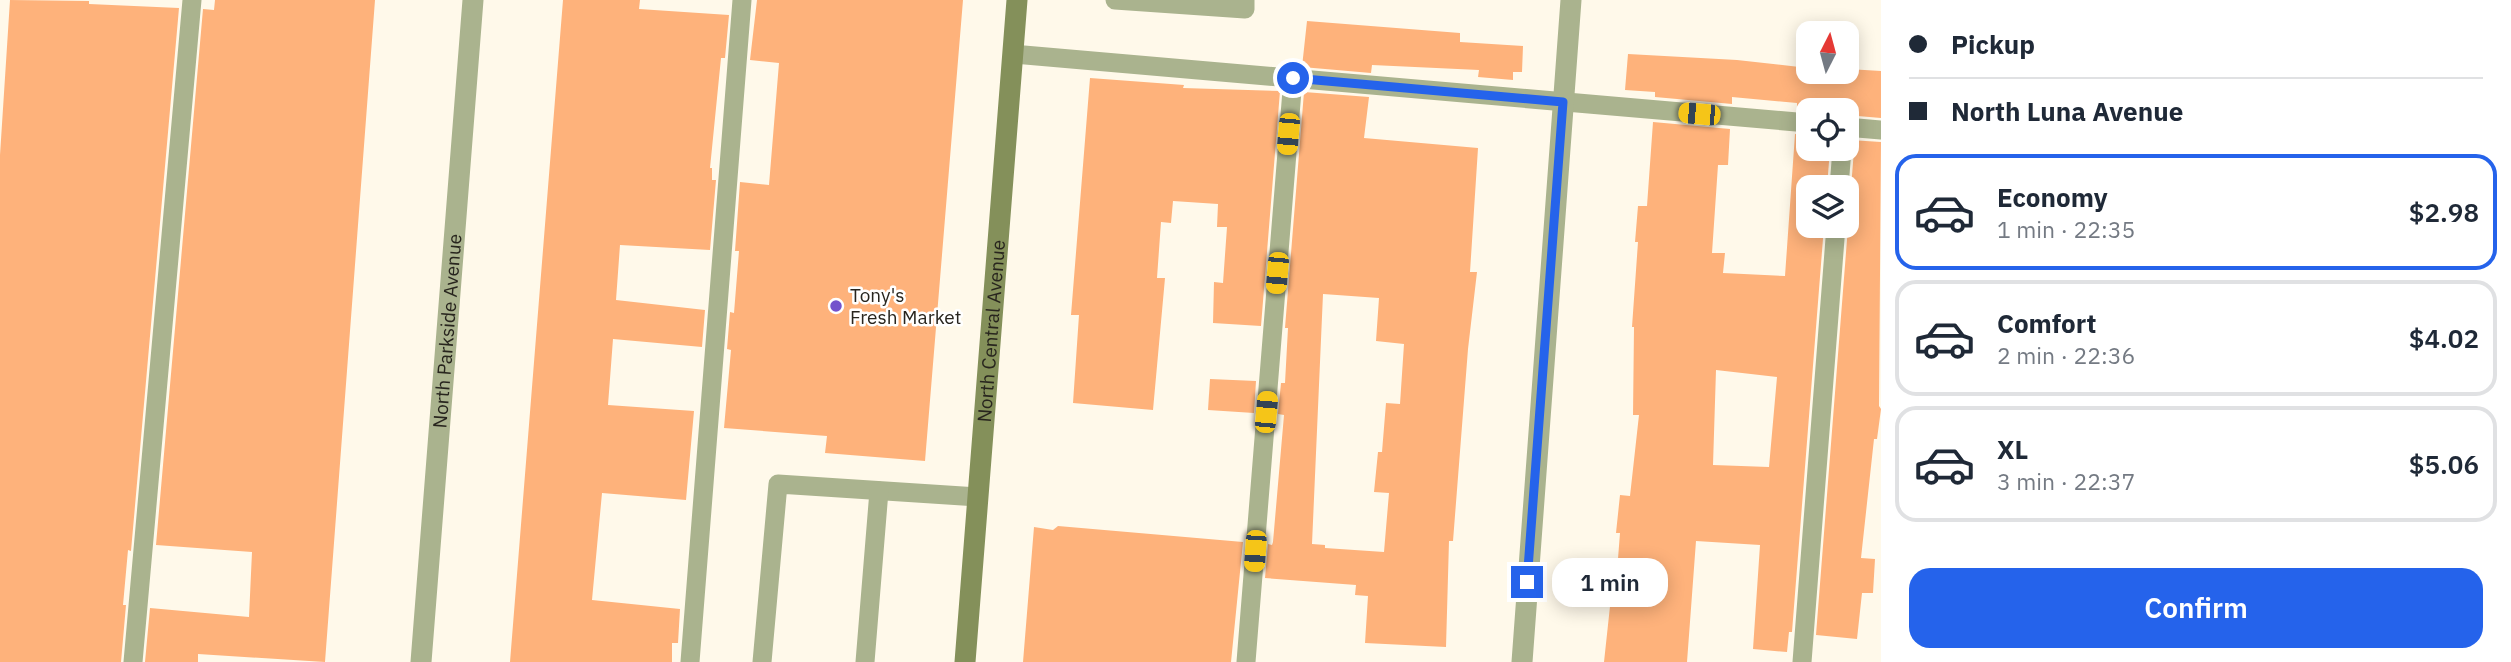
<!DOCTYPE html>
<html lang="en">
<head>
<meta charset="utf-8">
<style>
	:root { --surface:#fff; --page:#f6f6f7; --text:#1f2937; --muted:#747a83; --line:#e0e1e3; --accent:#2563eb }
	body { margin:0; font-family:"IBM Plex Sans",sans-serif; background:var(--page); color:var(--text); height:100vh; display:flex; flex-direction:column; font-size:26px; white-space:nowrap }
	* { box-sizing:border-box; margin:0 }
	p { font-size:23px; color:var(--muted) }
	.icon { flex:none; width:38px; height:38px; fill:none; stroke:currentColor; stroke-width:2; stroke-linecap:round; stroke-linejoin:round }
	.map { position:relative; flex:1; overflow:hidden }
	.side { display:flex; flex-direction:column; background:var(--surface); width:630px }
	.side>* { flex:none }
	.hud { display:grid; align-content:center; height:154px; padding:0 28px; background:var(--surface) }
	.needle { width:46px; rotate:6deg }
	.tools { position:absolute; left:1796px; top:21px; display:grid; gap:14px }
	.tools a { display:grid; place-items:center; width:63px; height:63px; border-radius:14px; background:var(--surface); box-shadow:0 4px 18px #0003; font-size:35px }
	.end { position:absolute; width:32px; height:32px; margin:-16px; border:9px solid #2563eb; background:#fff; box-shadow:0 0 0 4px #fff }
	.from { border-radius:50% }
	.bubble { position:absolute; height:49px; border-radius:21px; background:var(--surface); box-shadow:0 4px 18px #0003; font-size:23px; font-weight:600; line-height:49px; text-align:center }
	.car { position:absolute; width:21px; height:42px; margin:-21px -10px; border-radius:9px; box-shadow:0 0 5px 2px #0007; background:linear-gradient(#f5c518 24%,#345 0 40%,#f5c518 0 76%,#345 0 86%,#f5c518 0) }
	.hud b { display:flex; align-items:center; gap:24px; height:66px; font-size:26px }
	.hud b+b { border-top:2px solid var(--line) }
	.hud i { width:18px; height:18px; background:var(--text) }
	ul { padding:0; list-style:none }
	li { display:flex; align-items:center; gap:21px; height:116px; margin:0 14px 10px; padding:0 14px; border:4px solid var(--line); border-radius:21px }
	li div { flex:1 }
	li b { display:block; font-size:26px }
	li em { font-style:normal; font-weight:600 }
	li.selected { border-color:var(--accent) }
	li>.icon { width:63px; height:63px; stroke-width:1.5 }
	.action { display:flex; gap:14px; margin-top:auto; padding:14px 28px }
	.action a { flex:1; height:80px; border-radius:21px; background:var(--accent); color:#fff; font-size:28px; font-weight:600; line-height:80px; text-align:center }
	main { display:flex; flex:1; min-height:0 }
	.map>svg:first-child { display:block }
	.building { fill:#feb27b; fill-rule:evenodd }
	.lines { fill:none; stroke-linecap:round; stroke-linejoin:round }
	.lane { stroke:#aab38e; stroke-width:19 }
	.street { stroke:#aab38e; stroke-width:21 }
	.secondary { stroke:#84905a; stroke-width:21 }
	.route { stroke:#2563eb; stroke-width:9 }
	.poi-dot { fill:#7352cc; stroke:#fff; stroke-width:2.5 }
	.labels { text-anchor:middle; stroke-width:5; stroke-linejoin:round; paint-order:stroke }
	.poi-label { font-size:19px; fill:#28251e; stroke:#fff; text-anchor:start }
	.street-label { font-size:19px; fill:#28251e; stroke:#fff }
</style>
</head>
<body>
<main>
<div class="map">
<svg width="1881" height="662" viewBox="0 0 1881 662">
	<rect width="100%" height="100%" fill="#fff9ea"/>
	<!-- building -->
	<g class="building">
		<polygon points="10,0 89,1 89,4 179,8 131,551 128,550 123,605 126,605 121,662 0,662 0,155"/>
		<polygon points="215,0 375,0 325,662 198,654 198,662 145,662 150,608 249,617 252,552 156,545 203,9 214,10"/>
		<polygon points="563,0 640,0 639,9 729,15 725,58 721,58 710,168 712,168 712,180 716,180 710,250 620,245 616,300 705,310 702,347 613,339 608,405 694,411 686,500 602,493 592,600 680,609 678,643 672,643 672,662 510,662"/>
		<polygon points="757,0 963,0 925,461 825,453 827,436 724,428 731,350 727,349 730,312 734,313 739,251 735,251 740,182 769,185 779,63 750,60"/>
		<polygon points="1307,21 1460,33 1460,42 1523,46 1522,72 1513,72 1513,80 1478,77 1479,70 1372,65 1371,73 1302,67"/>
		<polygon points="1628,54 1737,60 1808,68 1808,72 1846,72 1848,69 1881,71 1881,118 1846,115 1846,110 1797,110 1797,103 1732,97 1732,104 1655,97 1655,92 1625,90"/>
		<polygon points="1090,78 1184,85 1183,88 1280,91 1261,326 1213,323 1214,282 1223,283 1227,227 1217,227 1218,204 1173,201 1171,223 1161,222 1157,278 1165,278 1153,410 1073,403 1079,315 1071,315"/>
		<path d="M1304 92 1369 97 1364 138 1478 148 1470 272H1477L1468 349 1453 541H1449L1446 647 1365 643 1368 596 1355 595 1356 585 1265 578 1268 544 1272 545 1273 542 1284 415 1278 414 1281 383H1285L1288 328H1285ZM1323 294 1379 298 1376 341 1404 344 1400 404 1386 403 1382 452H1378L1374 492 1389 493 1384 552 1325 548V545L1312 544Z"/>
		<path d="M1653 122 1730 129 1728 165H1718L1712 253H1725L1723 273 1785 276 1795 134 1808 135V149H1830L1827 187H1808V226H1824L1792 632H1789L1787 652 1753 649 1760 545 1696 541 1687 662H1604L1611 597H1615L1620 533H1616L1620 495 1630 496 1639 415H1633L1634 327H1632L1638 242H1635L1638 206H1647ZM1716 370 1777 377 1769 467 1713 465Z"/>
		<polygon points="1850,140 1881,142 1879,406 1881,409 1877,439 1874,439 1861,558 1875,559 1873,593 1862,593 1857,639 1816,635 1848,227 1846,196 1851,188 1854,150"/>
		<polygon points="1210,379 1256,381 1254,413 1208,410"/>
		<polygon points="1058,526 1243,542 1231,662 1023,662 1034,527 1053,530"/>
	</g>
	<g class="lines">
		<!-- lane -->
		<g class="lane">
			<polyline points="1115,0 1245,9 1245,0"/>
			<polyline points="1013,54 1808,123"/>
			<polyline points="1846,127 1881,130"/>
			<polyline points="1839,187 1842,149"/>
			<polyline points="133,662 192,0"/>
			<polyline points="690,662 742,0"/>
			<polyline points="762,662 778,484 978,497"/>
			<polyline points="865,662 879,491"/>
			<polyline points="1246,662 1293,78"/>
			<polyline points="1802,662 1836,226"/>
		</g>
		<!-- street -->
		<g class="street">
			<path id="s1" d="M421 662 473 0"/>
			<polyline points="1522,662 1571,0"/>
		</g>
		<!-- secondary -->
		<path class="secondary" id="s2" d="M965 662 1017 0"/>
	</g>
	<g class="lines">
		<!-- route -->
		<polyline class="route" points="1293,78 1563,102 1527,582"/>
	</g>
	<!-- markers -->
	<circle class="poi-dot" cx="836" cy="306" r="7"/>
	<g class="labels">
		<!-- poi labels -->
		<g class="poi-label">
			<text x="850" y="302">Tony's<tspan x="850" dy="22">Fresh Market</tspan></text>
		</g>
		<!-- street labels -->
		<g class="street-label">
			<text dy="7" stroke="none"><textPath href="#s1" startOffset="332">North Parkside Avenue</textPath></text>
			<text dy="7" stroke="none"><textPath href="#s2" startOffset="332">North Central Avenue</textPath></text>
		</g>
	</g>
</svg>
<div class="tools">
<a><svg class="needle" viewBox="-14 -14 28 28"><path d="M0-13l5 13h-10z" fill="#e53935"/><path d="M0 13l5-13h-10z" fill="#747a83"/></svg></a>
<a><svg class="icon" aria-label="locate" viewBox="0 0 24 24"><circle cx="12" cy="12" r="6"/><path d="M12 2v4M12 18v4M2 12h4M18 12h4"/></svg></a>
<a><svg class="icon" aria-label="layers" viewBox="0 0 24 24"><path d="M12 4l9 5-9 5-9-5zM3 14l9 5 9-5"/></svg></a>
</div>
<i class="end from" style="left:1293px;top:78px"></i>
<i class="end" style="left:1527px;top:582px"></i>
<div class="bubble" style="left:1552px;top:558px;width:116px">1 min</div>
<i class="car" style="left:1699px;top:114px;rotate:275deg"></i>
<i class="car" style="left:1288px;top:134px;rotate:185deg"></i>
<i class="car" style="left:1277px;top:273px;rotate:185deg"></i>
<i class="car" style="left:1266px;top:412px;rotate:5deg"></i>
<i class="car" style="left:1255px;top:551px;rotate:184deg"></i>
</div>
<section class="side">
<div class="hud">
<b><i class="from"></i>Pickup</b>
<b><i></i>North Luna Avenue</b>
</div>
<ul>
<li class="selected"><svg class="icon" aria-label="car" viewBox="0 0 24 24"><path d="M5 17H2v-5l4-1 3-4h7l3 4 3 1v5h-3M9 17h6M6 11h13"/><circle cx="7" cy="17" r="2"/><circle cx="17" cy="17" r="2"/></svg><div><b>Economy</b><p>1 min · 22:35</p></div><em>$2.98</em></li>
<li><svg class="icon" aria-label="car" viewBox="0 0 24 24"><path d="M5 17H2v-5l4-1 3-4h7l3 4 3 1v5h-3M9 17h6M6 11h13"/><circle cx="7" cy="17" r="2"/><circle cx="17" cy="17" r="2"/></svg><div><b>Comfort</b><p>2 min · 22:36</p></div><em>$4.02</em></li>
<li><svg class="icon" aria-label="car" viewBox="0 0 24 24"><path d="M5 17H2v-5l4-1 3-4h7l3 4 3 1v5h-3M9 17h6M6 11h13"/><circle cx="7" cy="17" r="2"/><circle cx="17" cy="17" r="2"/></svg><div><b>XL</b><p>3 min · 22:37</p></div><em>$5.06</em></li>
</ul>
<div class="action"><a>Confirm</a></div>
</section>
</main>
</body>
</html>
